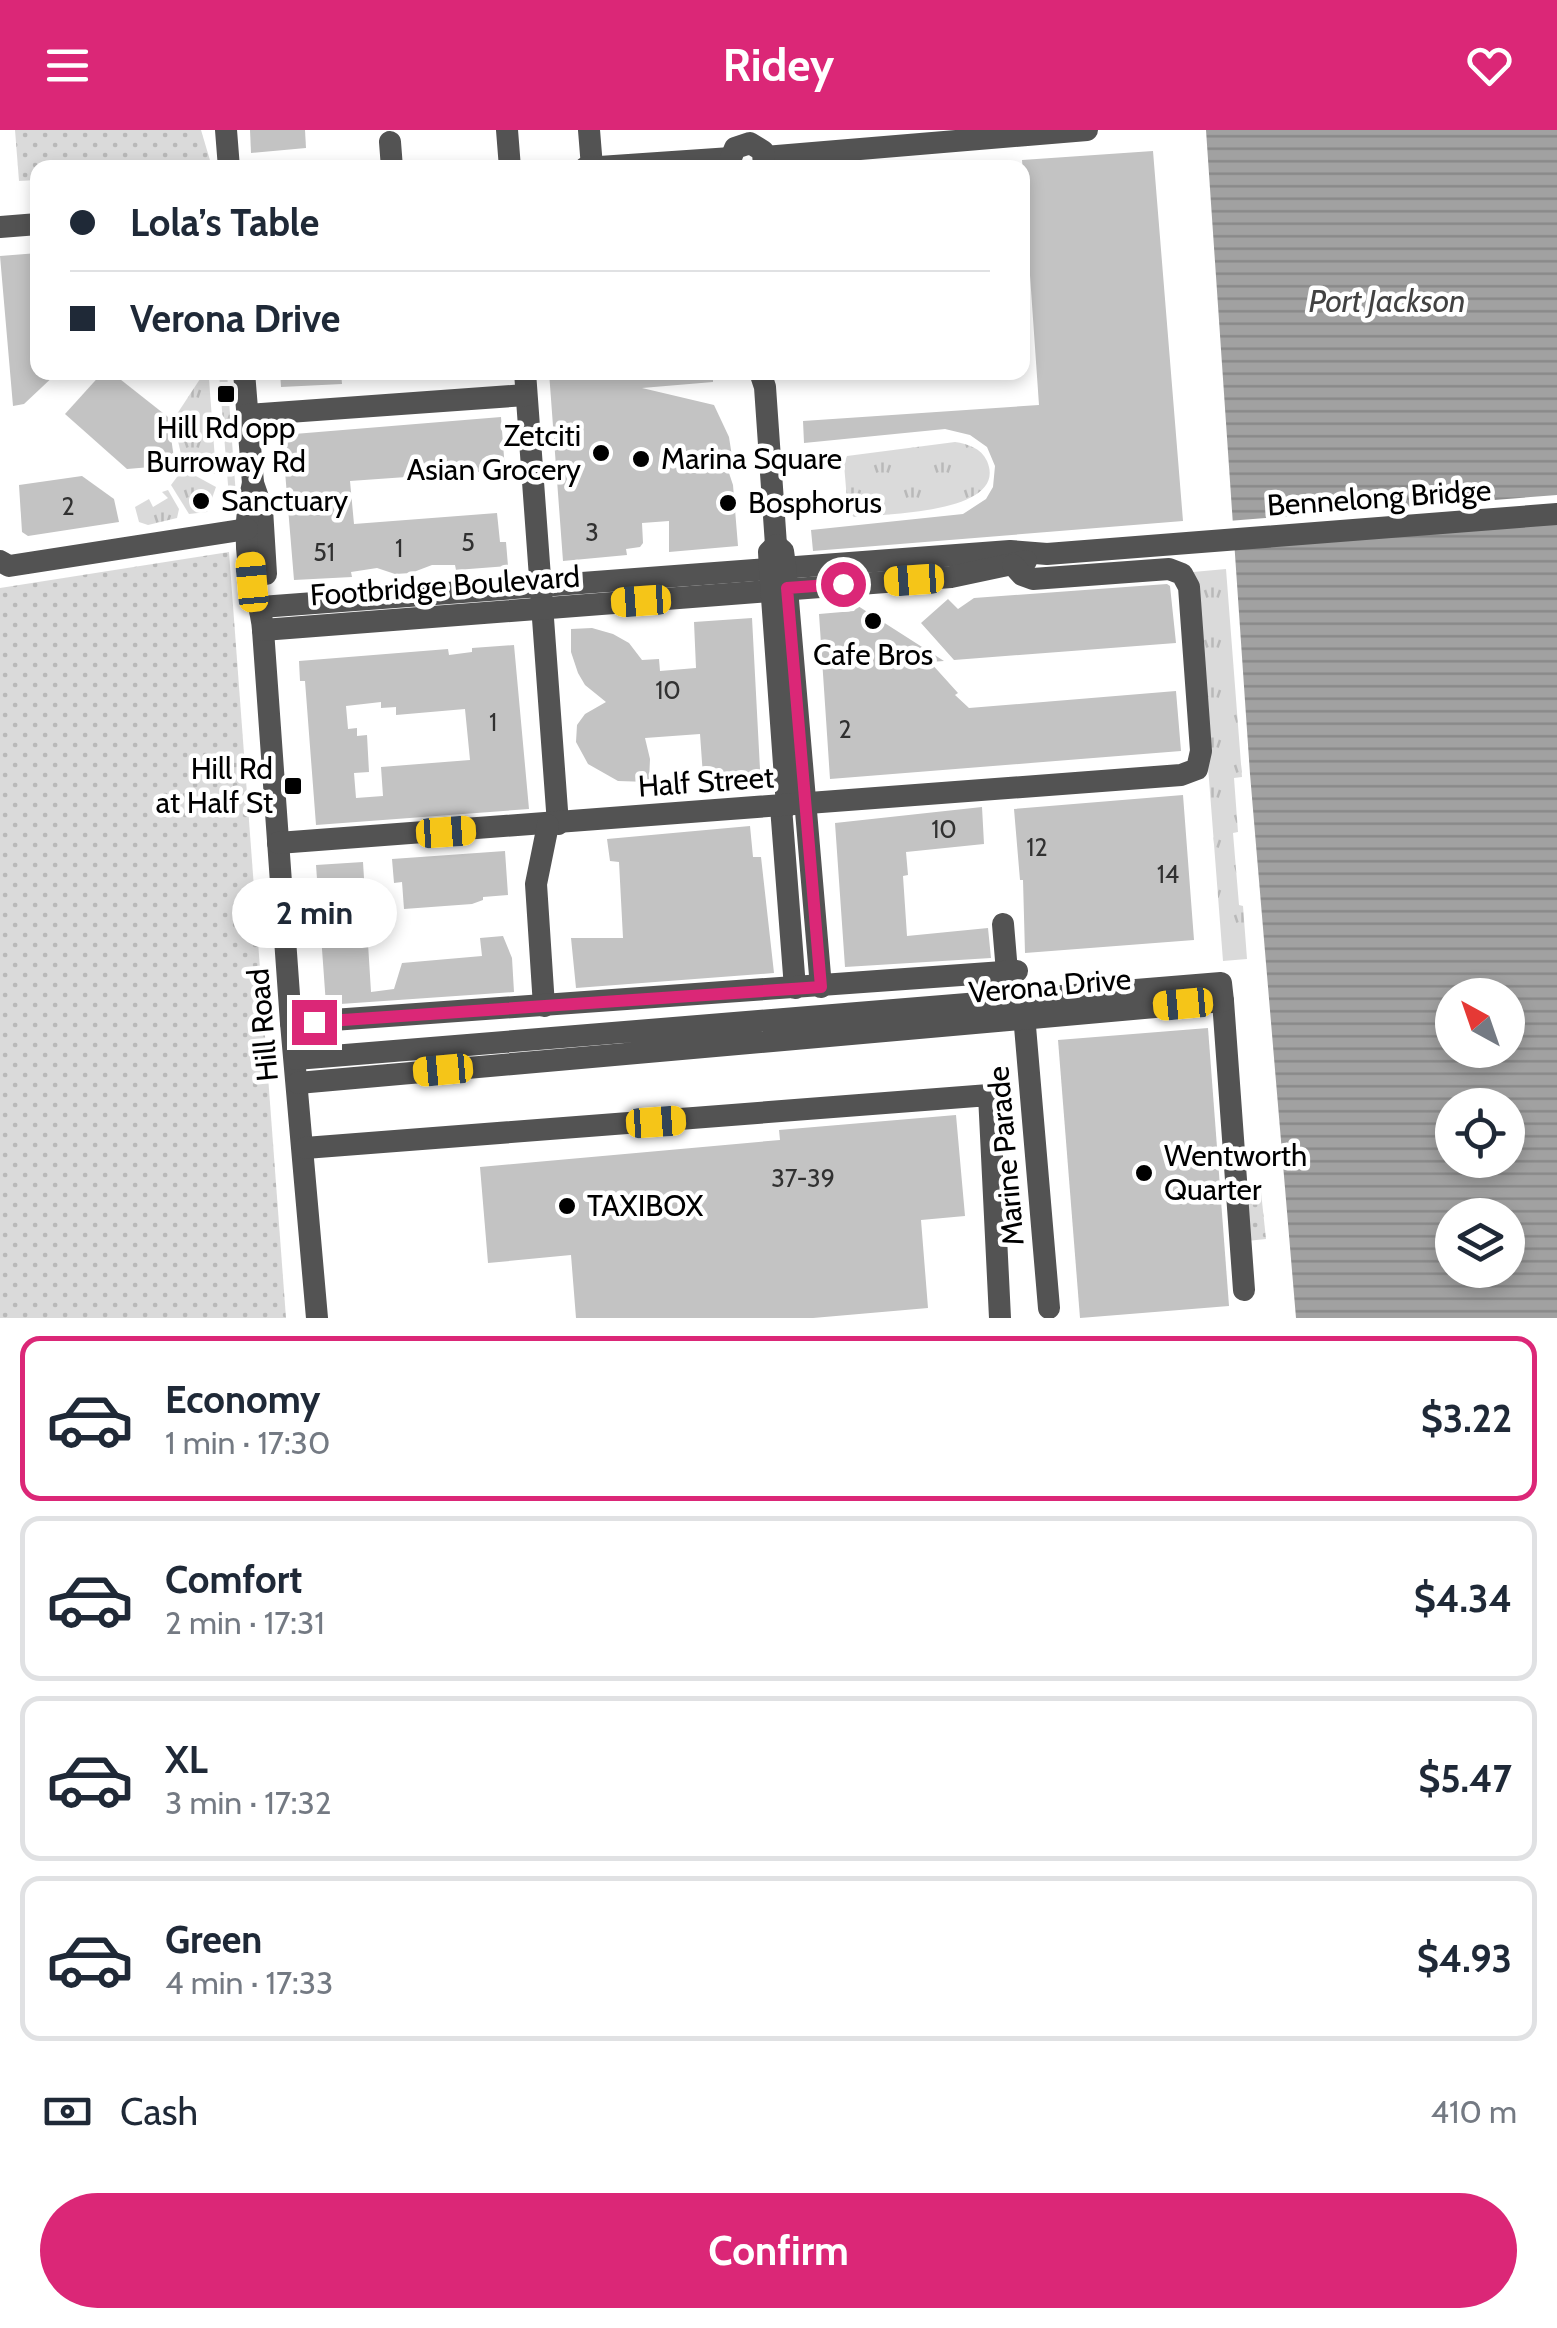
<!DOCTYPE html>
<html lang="en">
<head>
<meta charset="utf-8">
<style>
	:root { --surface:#fff; --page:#f6f6f7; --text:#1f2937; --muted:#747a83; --line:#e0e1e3; --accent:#db2777 }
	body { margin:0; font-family:Cabin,sans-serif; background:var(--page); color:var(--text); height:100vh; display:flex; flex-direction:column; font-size:38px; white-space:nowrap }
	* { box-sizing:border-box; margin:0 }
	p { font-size:32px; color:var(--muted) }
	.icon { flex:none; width:55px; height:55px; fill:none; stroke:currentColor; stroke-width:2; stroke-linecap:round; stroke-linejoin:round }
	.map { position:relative; height:1188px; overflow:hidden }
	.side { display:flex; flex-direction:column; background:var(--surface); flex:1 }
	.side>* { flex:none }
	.guide { position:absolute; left:30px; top:30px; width:1000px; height:220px; border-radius:20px; box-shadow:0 5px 15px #0003; display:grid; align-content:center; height:220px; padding:0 40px; background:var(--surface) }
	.needle { width:65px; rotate:320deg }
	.tools { position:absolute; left:1435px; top:848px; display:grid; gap:20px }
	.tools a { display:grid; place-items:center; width:90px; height:90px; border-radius:50%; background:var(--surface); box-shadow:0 5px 15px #0003; font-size:50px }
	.end { position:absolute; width:45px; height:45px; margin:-22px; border:12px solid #db2777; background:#fff; box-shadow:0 0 0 5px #fff }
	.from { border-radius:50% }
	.bubble { position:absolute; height:70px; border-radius:35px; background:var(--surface); box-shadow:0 5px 15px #0003; font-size:32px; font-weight:700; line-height:70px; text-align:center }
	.car { position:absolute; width:30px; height:60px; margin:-30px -15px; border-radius:12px; box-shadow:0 0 8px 2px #0007; background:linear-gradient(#f5c518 24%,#345 0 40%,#f5c518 0 76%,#345 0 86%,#f5c518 0) }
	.guide b { display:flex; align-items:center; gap:35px; height:95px; font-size:38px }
	.guide b+b { border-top:2px solid var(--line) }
	.guide i { width:25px; height:25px; background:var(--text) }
	ul { padding:18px 0 0; list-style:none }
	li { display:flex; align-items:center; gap:30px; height:165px; margin:0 20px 15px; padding:0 20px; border:5px solid var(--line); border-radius:20px }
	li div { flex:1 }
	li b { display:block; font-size:38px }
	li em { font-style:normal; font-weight:700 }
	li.on { border-color:var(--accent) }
	li>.icon { width:90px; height:90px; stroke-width:1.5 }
	.pay { display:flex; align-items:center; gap:25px; height:110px; padding:0 40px; font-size:38px }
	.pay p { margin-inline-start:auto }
	.button { display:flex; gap:20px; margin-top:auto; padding:20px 40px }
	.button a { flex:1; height:115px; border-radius:60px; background:var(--accent); color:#fff; font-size:40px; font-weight:700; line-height:115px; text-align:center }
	header { display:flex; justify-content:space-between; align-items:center; height:130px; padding:0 40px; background:var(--accent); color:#fff; font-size:45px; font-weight:700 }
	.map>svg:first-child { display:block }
	.grass { fill:url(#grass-tufts) }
	.park { fill:url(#park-dots) }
	.water { fill:url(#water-rules); fill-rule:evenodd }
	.pier { fill:#fff }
	.building { fill:#c3c3c3; fill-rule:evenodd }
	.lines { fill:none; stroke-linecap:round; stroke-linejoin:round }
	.minor { stroke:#535353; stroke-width:22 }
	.route { stroke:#db2777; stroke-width:12 }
	.poi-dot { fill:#000; stroke:#fff; stroke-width:4 }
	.labels { text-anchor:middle; stroke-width:9; stroke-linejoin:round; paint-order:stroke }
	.number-label { font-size:25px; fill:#313131 }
	.poi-label { font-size:30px; fill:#000; stroke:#fff; text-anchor:start }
	.street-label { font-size:30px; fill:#000; stroke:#fff }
	.water-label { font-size:32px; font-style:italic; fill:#424242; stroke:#fff }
</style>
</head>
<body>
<header><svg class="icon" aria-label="menu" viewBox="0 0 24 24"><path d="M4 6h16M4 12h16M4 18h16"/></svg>Ridey<svg class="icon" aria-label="heart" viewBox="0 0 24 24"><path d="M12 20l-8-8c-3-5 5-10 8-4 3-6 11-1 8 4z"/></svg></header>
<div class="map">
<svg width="1557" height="1188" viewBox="0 0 1557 1188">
	<defs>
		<pattern id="grass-tufts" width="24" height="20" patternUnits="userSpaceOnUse" patternTransform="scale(2.5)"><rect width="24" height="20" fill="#dadada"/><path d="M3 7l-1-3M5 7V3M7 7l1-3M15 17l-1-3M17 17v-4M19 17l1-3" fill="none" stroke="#b9b9b9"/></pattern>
		<pattern id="park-dots" width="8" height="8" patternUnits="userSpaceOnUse" patternTransform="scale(2.5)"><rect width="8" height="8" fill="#dadada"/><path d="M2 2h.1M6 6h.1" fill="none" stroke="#b9b9b9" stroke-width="1.8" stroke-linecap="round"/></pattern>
		<pattern id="water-rules" width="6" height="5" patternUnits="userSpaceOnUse" patternTransform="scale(2.5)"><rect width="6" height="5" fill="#a1a1a1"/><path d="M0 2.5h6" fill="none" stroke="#898989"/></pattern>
	</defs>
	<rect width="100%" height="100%" fill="#fff"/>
	<!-- grass -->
	<g class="grass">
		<polygon points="219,243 227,243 236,366 229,367"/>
		<polygon points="200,249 209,249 216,343 212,344 182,328 173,290"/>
		<path d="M955 312C968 314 981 318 987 331 1010 384 881 384 854 387L848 382 844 334 847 326Z"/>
		<polygon points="183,339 216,357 207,382 189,384 171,355"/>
		<polygon points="168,360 179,379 177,388 148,395 139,392 135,377 149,369 153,377 168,368 162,362"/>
		<polygon points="1226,439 1242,647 1234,648 1238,702 1233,703 1239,775 1243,776 1247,829 1223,831 1193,442"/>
	</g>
	<!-- park -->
	<g class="park">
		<polygon points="15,0 201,0 212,37 38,38 37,50 19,51"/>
		<polygon points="229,422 286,1188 0,1188 0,458"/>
		<polygon points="1261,1062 1266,1109 1247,1111 1243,1064"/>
	</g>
	<!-- water -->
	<path class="water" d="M1206 0H1557V1188H1296L1250 644ZM1452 865H1508V920H1452ZM1452 975H1508V1030H1452ZM1452 1085H1508V1140H1452Z"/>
	<!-- pier -->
	<polygon class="pier" points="1557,365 1557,393 1230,418 1228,391"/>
	<!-- building -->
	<g class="building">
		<polygon points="250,0 305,0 306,18 251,23"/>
		<polygon points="1153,21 1183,391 813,421 811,400 963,384 986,369 993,357 995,336 987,317 970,305 945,299 804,313 803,291 1039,275 1022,30"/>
		<polygon points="38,123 38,242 58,242 24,274 13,276 0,126"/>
		<polygon points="103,242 111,242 168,287 175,335 127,339 65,284"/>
		<polygon points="280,242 341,242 342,254 281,257"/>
		<polygon points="549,242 713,242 713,252 642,258 714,275 729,307 733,333 729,343 733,355 738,416 669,422 669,391 642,393 643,413 640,417 626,419 627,425 563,431"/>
		<polygon points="501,287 505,340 350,351 354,394 497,383 500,412 506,412 508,436 456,440 455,435 432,435 411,443 395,444 377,438 351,442 352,447 294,450 282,305"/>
		<polygon points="82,346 114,369 119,392 28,406 22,402 19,355"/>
		<polygon points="1167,454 1170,456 1176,513 954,530 921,493 948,469 958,479 974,468"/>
		<polygon points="858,476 944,531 930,532 958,563 955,565 969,578 1176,561 1181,621 830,649 819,484 854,481"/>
		<polygon points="752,488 761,658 704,660 700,604 645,608 650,629 649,652 618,651 588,634 576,612 577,595 585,584 606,572 585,555 578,543 571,522 571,499 592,498 613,504 629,513 642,530 659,529 660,541 696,538 694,492"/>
		<path d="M514 515 529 679 316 695 305 551H300L299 531 448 519 449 525 472 522V518ZM381 572V578L396 577V585L465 579 470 630 381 637 383 666 356 668 354 643 369 642 367 605 357 606V598L348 599 346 576Z"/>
		<polygon points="1183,665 1194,810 1025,823 1023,750 1020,750 1014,679"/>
		<polygon points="982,677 984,714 906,722 908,745 903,746 907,806 988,798 991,828 845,837 835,693"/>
		<polygon points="750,696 753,727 761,727 774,843 576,858 571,808 623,808 619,732 610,731 607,709"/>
		<polygon points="505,721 508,765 483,767 483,770 472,774 404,779 402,752 394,753 392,729"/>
		<polygon points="363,732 371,862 394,859 402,833 482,826 480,808 503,806 512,828 514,862 326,875 316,735"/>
		<polygon points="1208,898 1229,1176 1080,1188 1058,910"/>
		<polygon points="956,985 965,1086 921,1090 928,1178 813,1188 576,1188 571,1125 488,1133 480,1037 780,1010 779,1000"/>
	</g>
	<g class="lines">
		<!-- minor -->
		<g class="minor">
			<polyline points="226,0 229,38"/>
			<polyline points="507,0 510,38"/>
			<polyline points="589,0 592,37"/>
			<polyline points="390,12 392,38"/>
			<polyline points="765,27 1087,0"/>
			<polyline points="585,38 731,28"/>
			<polyline points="732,38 731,28 735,18 750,13 763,21 764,38"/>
			<polyline points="0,97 38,94"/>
			<polyline points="244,242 253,353 262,379 266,444"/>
			<polyline points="525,242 558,694"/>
			<polyline points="760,242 765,257 776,415"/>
			<polyline points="247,285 526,265"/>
			<path d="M253 353C245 384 244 422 253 454 257 470 262 483 263 500L291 893 317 1188"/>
			<polyline points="0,431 9,436 247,399"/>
			<polyline points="261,477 1010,421 1047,424 1557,384"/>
			<polyline points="263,500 951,447 1026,431"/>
			<polyline points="787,676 770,440 769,422 776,415 783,421 785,435 821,857"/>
			<polyline points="781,677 795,858"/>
			<polyline points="278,713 1181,645 1197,639 1201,621 1189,457 1182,444 1169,439 1033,449 1022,445 1013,435"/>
			<polyline points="1003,794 1007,842"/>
			<polyline points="1223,871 1244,1160"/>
			<polyline points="1023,873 1049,1178"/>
			<polyline points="544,876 536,754 548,695"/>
			<polyline points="291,893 1017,841"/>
			<polyline points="296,929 1221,853 1223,871 298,953"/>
			<polyline points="305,1018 989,965 1000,1188"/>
		</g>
	</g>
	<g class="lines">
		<!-- route -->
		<polyline class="route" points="314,892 821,857 787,458 843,454"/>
	</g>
	<!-- markers -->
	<g class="poi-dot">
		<rect x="216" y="254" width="20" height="20" rx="5"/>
		<circle cx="601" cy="323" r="10"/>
		<circle cx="641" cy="329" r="10"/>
		<circle cx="201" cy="371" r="10"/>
		<circle cx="728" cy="373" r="10"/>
		<circle cx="873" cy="491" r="10"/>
		<rect x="283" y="646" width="20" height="20" rx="5"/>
		<circle cx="1144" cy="1043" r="10"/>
		<circle cx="567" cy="1076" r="10"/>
	</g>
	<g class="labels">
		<!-- number labels -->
		<g class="number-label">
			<text x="68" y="385">2</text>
			<text x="592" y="411">3</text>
			<text x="468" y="421">5</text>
			<text x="399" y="427">1</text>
			<text x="324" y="431">51</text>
			<text x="668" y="569">10</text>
			<text x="493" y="601">1</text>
			<text x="845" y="608">2</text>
			<text x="944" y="708">10</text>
			<text x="1037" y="726">12</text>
			<text x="1168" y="753">14</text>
			<text x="803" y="1057">37-39</text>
		</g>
		<!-- poi labels -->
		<g class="poi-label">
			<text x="226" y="308" text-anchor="middle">Hill Rd opp<tspan x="226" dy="34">Burroway Rd</tspan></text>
			<text x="581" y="316" text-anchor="end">Zetciti<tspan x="581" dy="34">Asian Grocery</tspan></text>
			<text x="661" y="339">Marina Square</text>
			<text x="221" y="381">Sanctuary</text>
			<text x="748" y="383">Bosphorus</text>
			<text x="873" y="535" text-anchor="middle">Cafe Bros</text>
			<text x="273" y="649" text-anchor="end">Hill Rd<tspan x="273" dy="34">at Half St</tspan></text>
			<text x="1164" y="1036">Wentworth<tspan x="1164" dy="34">Quarter</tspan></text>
			<text x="587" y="1086">TAXIBOX</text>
		</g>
		<!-- street labels -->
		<g class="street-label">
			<text transform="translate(1379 368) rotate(-4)" y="10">Bennelong Bridge</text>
			<text transform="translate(445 456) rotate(-4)" y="10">Footbridge Boulevard</text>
			<text transform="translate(706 652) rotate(-4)" y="10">Half Street</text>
			<text transform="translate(1050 856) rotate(-5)" y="10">Verona Drive</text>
			<text transform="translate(263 895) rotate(-95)" y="10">Hill Road</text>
			<text transform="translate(1006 1026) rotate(-95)" y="10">Marine Parade</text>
		</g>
		<!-- water labels -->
		<g class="water-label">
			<text x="1387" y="182">Port Jackson</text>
		</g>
	</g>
</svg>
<div class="tools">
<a><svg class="needle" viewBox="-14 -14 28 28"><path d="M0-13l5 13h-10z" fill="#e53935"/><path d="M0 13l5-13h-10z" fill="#747a83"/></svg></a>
<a><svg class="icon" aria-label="locate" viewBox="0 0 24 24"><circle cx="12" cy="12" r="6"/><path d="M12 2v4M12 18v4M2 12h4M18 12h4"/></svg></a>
<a><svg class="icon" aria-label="layers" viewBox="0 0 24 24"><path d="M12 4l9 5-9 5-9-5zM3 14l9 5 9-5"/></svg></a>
</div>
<i class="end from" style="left:843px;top:454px"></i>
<i class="end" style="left:314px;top:892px"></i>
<div class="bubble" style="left:232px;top:748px;width:165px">2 min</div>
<i class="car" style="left:914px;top:450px;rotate:266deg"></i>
<i class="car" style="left:252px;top:452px;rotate:355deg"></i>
<i class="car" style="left:641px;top:471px;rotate:266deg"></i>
<i class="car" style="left:446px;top:702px;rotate:86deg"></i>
<i class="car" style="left:1183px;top:874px;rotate:265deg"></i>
<i class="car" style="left:443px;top:940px;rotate:265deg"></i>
<i class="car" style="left:656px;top:992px;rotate:86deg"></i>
<div class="guide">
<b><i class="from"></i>Lola’s Table</b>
<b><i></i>Verona Drive</b>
</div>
</div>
<section class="side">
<ul>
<li class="on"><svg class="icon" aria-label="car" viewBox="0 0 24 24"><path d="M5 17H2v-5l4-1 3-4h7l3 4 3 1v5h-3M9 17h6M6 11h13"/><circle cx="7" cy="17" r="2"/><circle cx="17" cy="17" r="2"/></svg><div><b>Economy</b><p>1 min · 17:30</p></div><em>$3.22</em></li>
<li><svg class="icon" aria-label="car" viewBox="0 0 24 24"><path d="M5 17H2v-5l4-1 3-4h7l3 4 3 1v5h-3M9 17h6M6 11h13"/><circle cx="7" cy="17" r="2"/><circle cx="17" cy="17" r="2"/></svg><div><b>Comfort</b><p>2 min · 17:31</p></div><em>$4.34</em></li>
<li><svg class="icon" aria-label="car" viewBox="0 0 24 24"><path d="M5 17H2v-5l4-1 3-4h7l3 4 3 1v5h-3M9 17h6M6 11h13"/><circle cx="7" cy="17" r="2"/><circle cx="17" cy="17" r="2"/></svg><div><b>XL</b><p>3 min · 17:32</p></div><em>$5.47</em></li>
<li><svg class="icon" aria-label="car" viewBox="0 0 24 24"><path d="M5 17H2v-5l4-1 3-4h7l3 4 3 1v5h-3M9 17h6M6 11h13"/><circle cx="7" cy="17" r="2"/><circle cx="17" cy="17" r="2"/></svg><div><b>Green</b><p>4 min · 17:33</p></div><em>$4.93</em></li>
</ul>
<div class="pay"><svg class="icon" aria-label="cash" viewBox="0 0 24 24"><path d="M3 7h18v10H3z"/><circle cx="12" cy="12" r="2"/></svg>Cash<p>410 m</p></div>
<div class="button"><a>Confirm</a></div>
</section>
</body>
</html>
